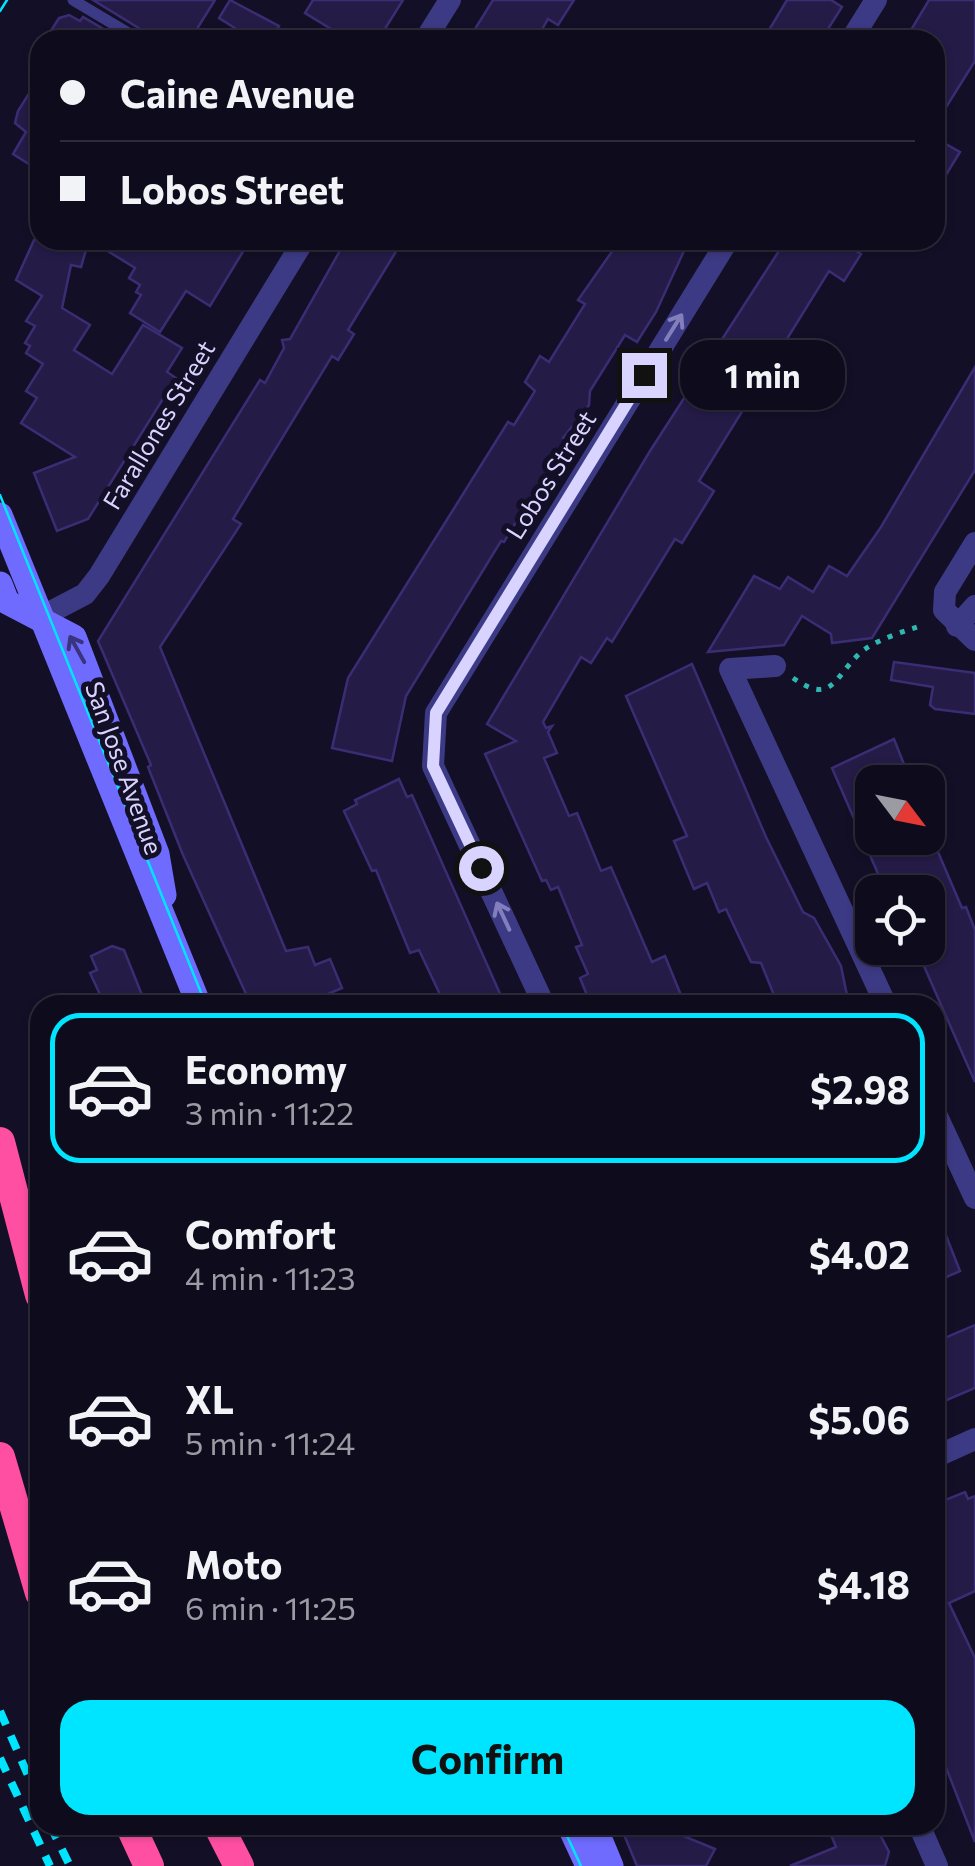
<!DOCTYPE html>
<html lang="en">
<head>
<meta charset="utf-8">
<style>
	:root { --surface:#0e0b1c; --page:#171425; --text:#f1f3f6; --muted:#9b9ba3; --line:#2e2b3b; --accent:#00e5ff }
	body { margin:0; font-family:Commissioner,sans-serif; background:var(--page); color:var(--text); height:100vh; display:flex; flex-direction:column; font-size:38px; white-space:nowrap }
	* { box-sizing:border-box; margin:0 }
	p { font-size:32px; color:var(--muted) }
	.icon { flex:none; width:55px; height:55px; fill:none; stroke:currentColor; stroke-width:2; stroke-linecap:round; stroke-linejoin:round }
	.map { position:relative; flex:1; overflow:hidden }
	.sheet { position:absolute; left:30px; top:995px; width:915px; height:840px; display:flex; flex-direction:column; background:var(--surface); border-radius:30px; box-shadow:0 2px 8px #0004,0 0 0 2px var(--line) }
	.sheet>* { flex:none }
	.guide { position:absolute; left:30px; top:30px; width:915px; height:220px; border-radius:30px; box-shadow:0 2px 8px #0004,0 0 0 2px var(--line); display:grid; align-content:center; height:220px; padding:0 30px; background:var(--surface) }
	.needle { width:65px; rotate:122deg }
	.fabs { position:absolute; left:855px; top:765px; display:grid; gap:20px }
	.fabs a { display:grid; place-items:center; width:90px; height:90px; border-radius:20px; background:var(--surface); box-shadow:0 2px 8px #0004,0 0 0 2px var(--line); font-size:50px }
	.end { position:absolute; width:45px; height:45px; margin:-22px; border:12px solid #d9d4ff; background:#111; box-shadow:0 0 0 5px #111 }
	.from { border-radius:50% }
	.bubble { position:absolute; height:70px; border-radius:30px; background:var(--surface); box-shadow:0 2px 8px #0004,0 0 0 2px var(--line); font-size:32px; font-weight:700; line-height:70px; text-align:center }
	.guide b { display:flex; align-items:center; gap:35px; height:95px; font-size:38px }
	.guide b+b { border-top:2px solid var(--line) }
	.guide i { width:25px; height:25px; background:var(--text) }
	ul { padding:18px 0 0; list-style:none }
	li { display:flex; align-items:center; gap:30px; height:150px; margin:0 20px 15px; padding:0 10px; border:5px solid transparent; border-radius:30px }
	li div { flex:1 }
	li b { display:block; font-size:38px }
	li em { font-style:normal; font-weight:700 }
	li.on { border-color:var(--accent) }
	li>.icon { width:90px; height:90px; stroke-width:1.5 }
	.primary-button { display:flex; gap:20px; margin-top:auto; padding:20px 30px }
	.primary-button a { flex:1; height:115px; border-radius:30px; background:var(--accent); color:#111; font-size:40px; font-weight:700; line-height:115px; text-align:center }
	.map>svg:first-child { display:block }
	.building { fill:#241b47; stroke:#3b2d73; stroke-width:2.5 }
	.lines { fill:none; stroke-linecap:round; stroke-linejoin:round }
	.path { stroke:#2fb8b0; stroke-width:5; stroke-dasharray:5 8; stroke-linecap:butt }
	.lane { stroke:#3d3a85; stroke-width:11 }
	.street { stroke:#3d3a85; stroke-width:22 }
	.secondary { stroke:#6f6bff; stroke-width:25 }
	.highway { stroke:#ff4fa3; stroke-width:30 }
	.tram { stroke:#00e5ff; stroke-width:2.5 }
	.rail { stroke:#00e5ff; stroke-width:8; stroke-dasharray:15 12; stroke-linecap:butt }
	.oneway { stroke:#837fbc }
	.oneway2 { stroke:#38347d }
	.route { stroke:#d9d4ff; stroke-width:12 }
	.labels { text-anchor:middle; stroke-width:10; stroke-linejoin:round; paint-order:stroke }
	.street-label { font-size:25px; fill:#d9d4ff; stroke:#130f26 }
</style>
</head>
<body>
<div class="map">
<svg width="975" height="1866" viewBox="0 0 975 1866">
	<rect width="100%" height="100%" fill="#130f26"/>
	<!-- building -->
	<g class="building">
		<polygon points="93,0 215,0 190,40 149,40 145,32"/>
		<polygon points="230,0 279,26 271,40 254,40 219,18"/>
		<polygon points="313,0 403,0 378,40 325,40 331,29 305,13"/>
		<polygon points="493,0 574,0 558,25 548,19 536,40 474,40 479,32 475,29"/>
		<polygon points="787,0 831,0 842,7 821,40 763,40"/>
		<polygon points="929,0 975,0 975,61 935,125 935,40 905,40"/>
		<polygon points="69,15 80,21 83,17 122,40 45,40 59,18"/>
		<polygon points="40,76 40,171 13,154 26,132 15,123 18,111"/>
		<polygon points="935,138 960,152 935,193"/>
		<polygon points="34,240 89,240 81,267 71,265 62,308 90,325 74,350 112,374 143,325 182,348 167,372 176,378 88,519 57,531 34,473 75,457 21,423 37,398 26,391 43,364 26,353 30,346 25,343 35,326 26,321 42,296 16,280"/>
		<polygon points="90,240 132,240 164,249 168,240 250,240 210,306 186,291 160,332 130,313 141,295 136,292 140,285 129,278 135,268"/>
		<polygon points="346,240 403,240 348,330 354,334 338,360 332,356 233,519 241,524 160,647 286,951 308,947 315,965 330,959 342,988 323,996 326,1005 251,1005 183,855 148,767 151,765 98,641 260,380 265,383 284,348 282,340 290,339"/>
		<polygon points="620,240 689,240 656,312 637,342 625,335 590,391 589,405 563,438 571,444 556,469 550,466 504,542 501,541 406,696 392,761 332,748 348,678 508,422 514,425 535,391 525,382 540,356 549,362 585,304 578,300"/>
		<polygon points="786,240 838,240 861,254 844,281 829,271 699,481 714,491 682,543 675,539 612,642 607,638 591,663 581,657 543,722 546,728 552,726 548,732 557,753 544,758 569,816 577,813 601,871 611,867 652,962 665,956 685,1005 591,1005 580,978 588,974 576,947 582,945 558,887 551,890 546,880 542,881 485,754 516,741 487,724 650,451"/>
		<polygon points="975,367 975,470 872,638 832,643 831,634 802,616 784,645 708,652 754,576 780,589 788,577 813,592 829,566 847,576 881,527"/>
		<polygon points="894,662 975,673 975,714 935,709 930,705 933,687 891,680"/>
		<polygon points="692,664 766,837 803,912 814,918 841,966 849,1005 778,1005 761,963 751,962 726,909 719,912 707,883 694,889 674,841 687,836 626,696"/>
		<polygon points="894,739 911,782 872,782 872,838 932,838 962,908 966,907 975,930 975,1082 916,948 928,948 928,892 886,892 832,768"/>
		<polygon points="399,779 407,797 412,795 505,1005 445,1005 419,950 410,953 376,870 372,871 344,811 357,804 355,800"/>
		<polygon points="112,946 124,950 146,1005 105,1005 90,973 97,970 91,956"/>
		<polygon points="936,1210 960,1271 935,1282 935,1211"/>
		<polygon points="975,1325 975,1388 935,1405 935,1342"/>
		<polygon points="965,1492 968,1499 975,1496 975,1591 949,1603 975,1658 975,1842 935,1739 935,1504"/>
		<polygon points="620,1825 657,1825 715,1849 706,1866 637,1866"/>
		<polygon points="827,1825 875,1825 889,1852 885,1866 790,1866 836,1847"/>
	</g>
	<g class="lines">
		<!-- path -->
		<path class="path" d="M793 678C832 705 833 679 859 654 872 641 907 630 924 625"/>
		<!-- lane -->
		<polyline class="lane" points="73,0 140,40"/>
		<!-- street -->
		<g class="street">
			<polyline points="425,40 450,0"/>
			<polyline points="851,40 876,0"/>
			<polyline points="975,543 945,592 944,610 975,640"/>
			<polyline points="41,617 85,594 99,576 304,240"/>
			<polyline points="957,626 975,606"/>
			<polyline points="775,666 730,669 886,1005"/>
			<polyline points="544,1005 433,766 436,713 728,240"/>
			<polyline points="935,1112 975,1198"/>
			<polyline points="935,1457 975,1439"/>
			<polyline points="919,1825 937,1866"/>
		</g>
		<!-- secondary -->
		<g class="secondary">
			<polyline points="0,515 199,1005"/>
			<polyline points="0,584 7,602 74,637 157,854 164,895"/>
			<polyline points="569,1825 588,1866"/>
			<polyline points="594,1825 611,1866"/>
		</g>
		<!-- highway -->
		<g class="highway">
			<polyline points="0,1142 40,1295"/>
			<polyline points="0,1457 40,1593"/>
			<polyline points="130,1825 149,1866"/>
			<polyline points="218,1825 239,1866"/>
		</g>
		<!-- tram -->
		<g class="tram">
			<polyline points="0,11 7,0"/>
			<polyline points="0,495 206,1005"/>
			<polyline points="562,1825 581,1866"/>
		</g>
		<!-- rail -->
		<g class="rail">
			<polyline points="0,1711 40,1803"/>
			<polyline points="0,1758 50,1866"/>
			<polyline points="50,1825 70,1866"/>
		</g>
	</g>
	<!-- one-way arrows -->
	<defs><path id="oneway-shaft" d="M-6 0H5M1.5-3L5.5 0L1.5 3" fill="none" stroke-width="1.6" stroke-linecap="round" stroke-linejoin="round" transform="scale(2.5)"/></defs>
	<g class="oneway">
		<use href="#oneway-shaft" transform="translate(674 327) rotate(-58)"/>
		<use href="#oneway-shaft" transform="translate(503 916) rotate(-115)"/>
	</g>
	<use class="oneway2" href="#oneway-shaft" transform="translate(77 649) rotate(-119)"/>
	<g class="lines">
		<!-- route -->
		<polyline class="route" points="481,868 433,766 436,713 644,375"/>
	</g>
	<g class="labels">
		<!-- street labels -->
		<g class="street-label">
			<text transform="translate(159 425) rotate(-59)" y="9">Farallones Street</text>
			<text transform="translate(551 475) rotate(-58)" y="9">Lobos Street</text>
			<text transform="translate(124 768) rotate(70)" y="9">San Jose Avenue</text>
		</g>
	</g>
</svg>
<div class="fabs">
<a><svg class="needle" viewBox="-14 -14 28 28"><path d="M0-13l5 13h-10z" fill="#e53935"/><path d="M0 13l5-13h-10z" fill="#9b9ba3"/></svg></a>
<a><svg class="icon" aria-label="locate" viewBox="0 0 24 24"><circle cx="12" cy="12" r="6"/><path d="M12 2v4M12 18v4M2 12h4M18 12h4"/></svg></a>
</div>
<i class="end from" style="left:481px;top:868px"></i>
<i class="end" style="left:644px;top:375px"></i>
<div class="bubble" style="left:680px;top:340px;width:165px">1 min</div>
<div class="guide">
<b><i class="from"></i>Caine Avenue</b>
<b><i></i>Lobos Street</b>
</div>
<section class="sheet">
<ul>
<li class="on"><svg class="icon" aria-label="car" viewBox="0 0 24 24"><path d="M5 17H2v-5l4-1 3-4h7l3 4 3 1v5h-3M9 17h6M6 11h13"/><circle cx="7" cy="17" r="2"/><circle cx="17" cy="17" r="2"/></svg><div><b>Economy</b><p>3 min · 11:22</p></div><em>$2.98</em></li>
<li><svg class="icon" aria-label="car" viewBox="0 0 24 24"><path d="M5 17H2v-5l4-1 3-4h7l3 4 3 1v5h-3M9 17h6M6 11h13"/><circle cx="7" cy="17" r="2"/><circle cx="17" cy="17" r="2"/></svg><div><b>Comfort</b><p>4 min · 11:23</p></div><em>$4.02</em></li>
<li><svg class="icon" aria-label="car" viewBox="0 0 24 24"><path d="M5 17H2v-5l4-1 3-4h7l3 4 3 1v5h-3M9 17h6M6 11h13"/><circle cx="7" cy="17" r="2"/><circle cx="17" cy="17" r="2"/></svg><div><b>XL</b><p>5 min · 11:24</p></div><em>$5.06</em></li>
<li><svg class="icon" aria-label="car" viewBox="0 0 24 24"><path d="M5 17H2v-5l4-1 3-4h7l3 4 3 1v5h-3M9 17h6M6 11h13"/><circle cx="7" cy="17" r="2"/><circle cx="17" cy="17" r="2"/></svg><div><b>Moto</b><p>6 min · 11:25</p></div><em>$4.18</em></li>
</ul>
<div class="primary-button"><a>Confirm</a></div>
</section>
</div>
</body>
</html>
